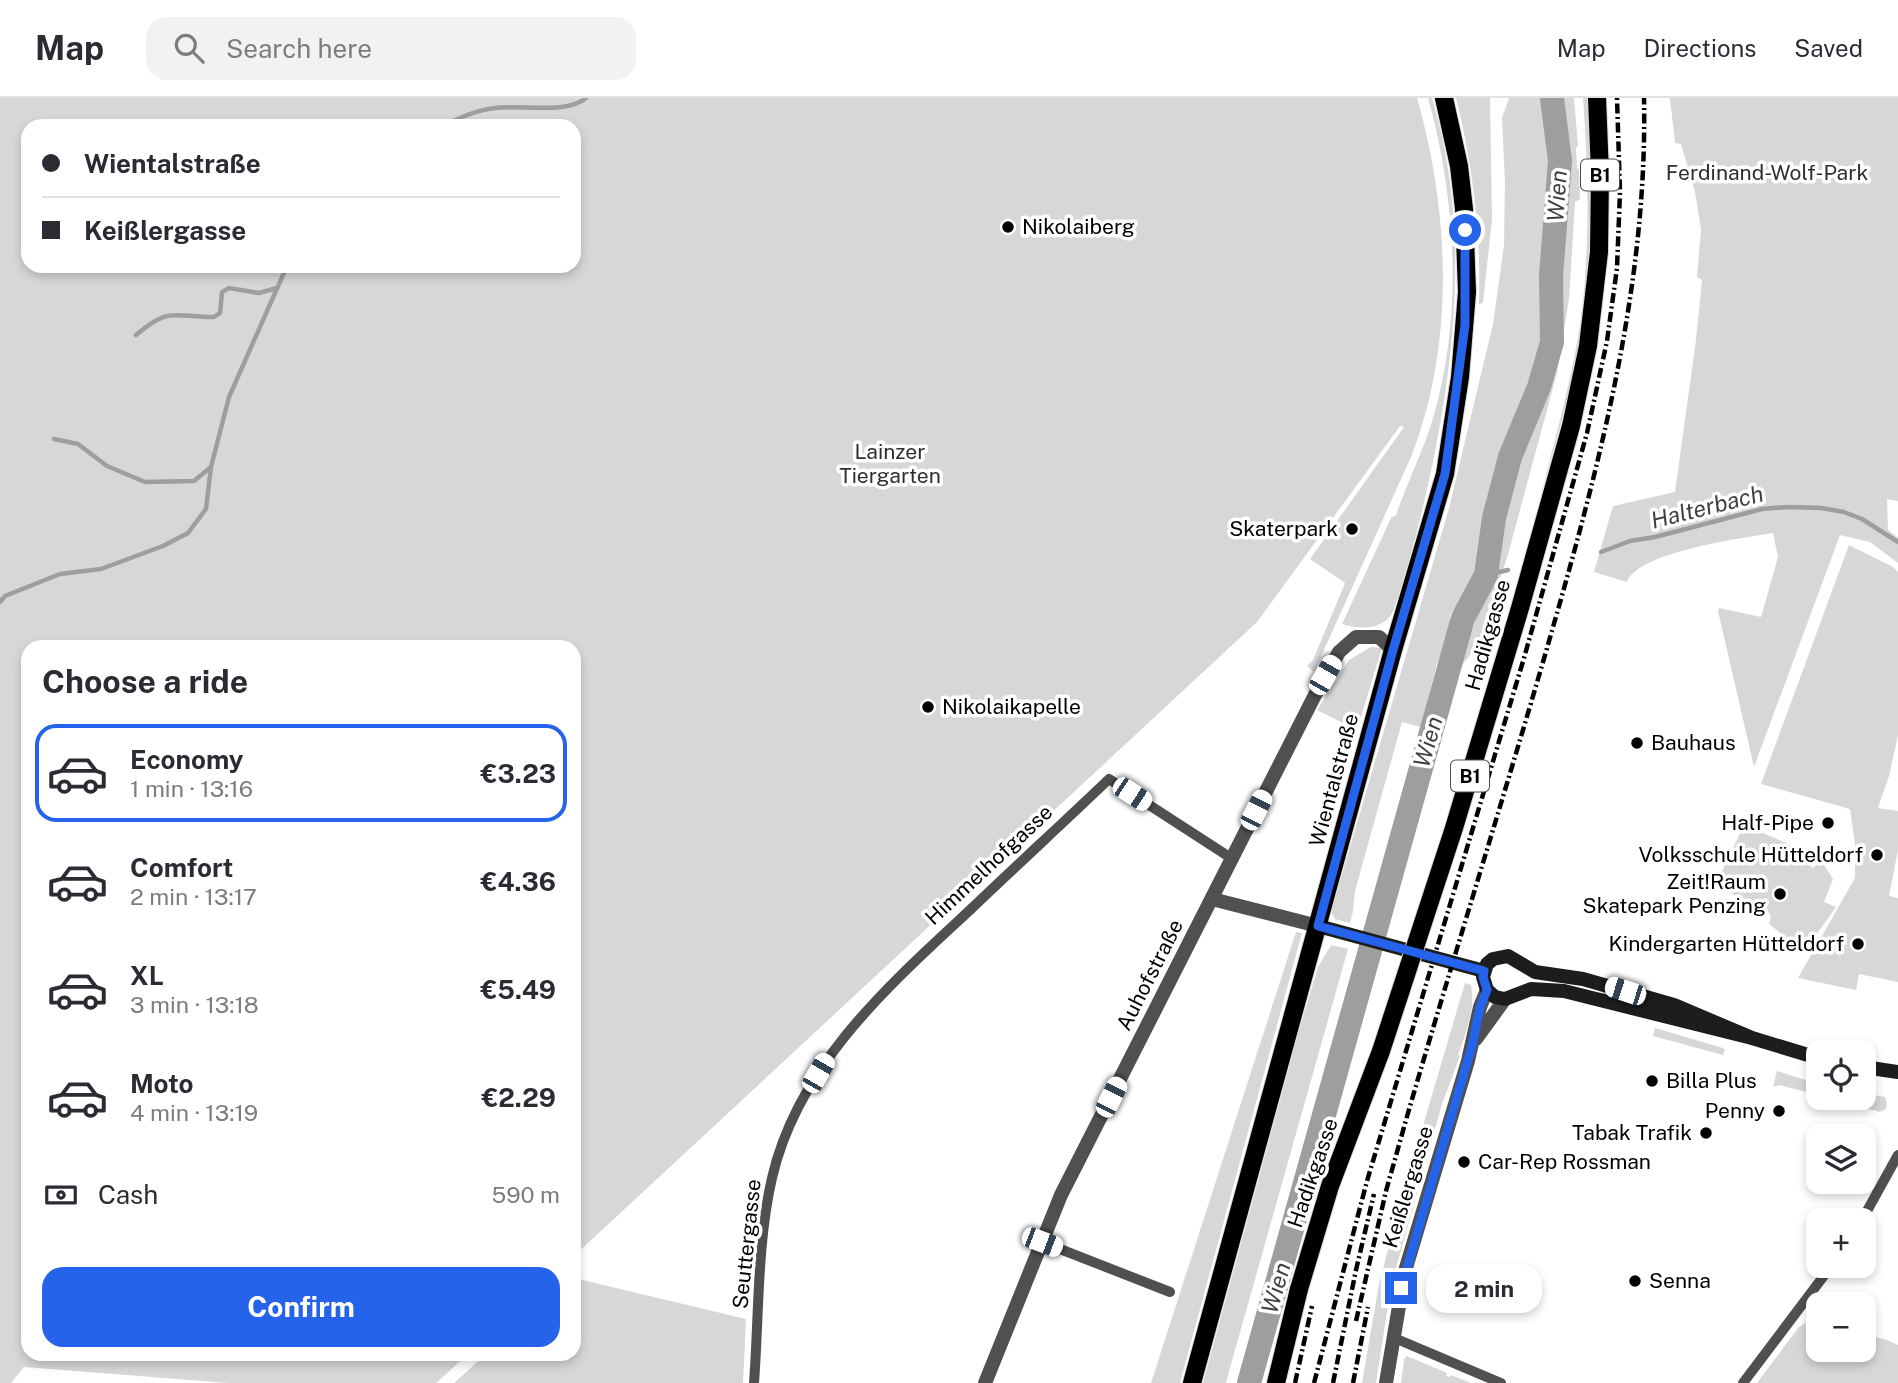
<!DOCTYPE html>
<html lang="en">
<head>
<meta charset="utf-8">
<style>
	:root { --surface:#fff; --page:#f2f2f3; --text:#2b2b33; --muted:#7c7c81; --line:#e1e1e2; --accent:#2563eb }
	body { margin:0; font-family:"Public Sans",sans-serif; background:var(--page); color:var(--text); height:100vh; display:flex; flex-direction:column; font-size:26px; white-space:nowrap }
	* { box-sizing:border-box; margin:0 }
	p { font-size:23px; color:var(--muted) }
	.icon { flex:none; width:38px; height:38px; fill:none; stroke:currentColor; stroke-width:2; stroke-linecap:round; stroke-linejoin:round }
	.map { position:relative; flex:1; overflow:hidden }
	.panel { position:absolute; left:21px; top:542px; width:560px; height:721px; display:flex; flex-direction:column; background:var(--surface); border-radius:21px; box-shadow:0 4px 10px #0003 }
	.panel>* { flex:none }
	.guide { position:absolute; left:21px; top:21px; width:560px; height:154px; border-radius:21px; box-shadow:0 4px 10px #0003; display:grid; align-content:center; height:154px; padding:0 21px; background:var(--surface) }
	.buttons { position:absolute; left:1806px; top:942px; display:grid; gap:14px }
	.buttons a { display:grid; place-items:center; width:70px; height:70px; border-radius:14px; background:var(--surface); box-shadow:0 4px 10px #0003; font-size:35px }
	.end { position:absolute; width:32px; height:32px; margin:-16px; border:9px solid #2563eb; background:#fff; box-shadow:0 0 0 4px #fff }
	.from { border-radius:50% }
	.bubble { position:absolute; height:49px; border-radius:21px; background:var(--surface); box-shadow:0 4px 10px #0003; font-size:23px; font-weight:700; line-height:49px; text-align:center }
	.car { position:absolute; width:21px; height:42px; margin:-21px -10px; border-radius:9px; box-shadow:0 0 5px 2px #0007; background:linear-gradient(#fff 24%,#345 0 40%,#fff 0 76%,#345 0 86%,#fff 0) }
	.guide b { display:flex; align-items:center; gap:24px; height:66px; font-size:26px }
	.guide b+b { border-top:2px solid var(--line) }
	.guide i { width:18px; height:18px; background:var(--text) }
	ul { padding:0; list-style:none }
	li { display:flex; align-items:center; gap:21px; height:98px; margin:0 14px 10px; padding:0 7px; border:4px solid transparent; border-radius:21px }
	li div { flex:1 }
	li b { display:block; font-size:26px }
	li em { font-style:normal; font-weight:700 }
	li.on { border-color:var(--accent) }
	li>.icon { width:63px; height:63px; stroke-width:1.5 }
	h2 { padding:0 21px; font-size:32px; line-height:84px }
	.pay { display:flex; align-items:center; gap:18px; height:77px; padding:0 21px; font-size:26px }
	.pay p { margin-inline-start:auto }
	.action { display:flex; gap:14px; margin-top:auto; padding:14px 21px }
	.action a { flex:1; height:80px; border-radius:21px; background:var(--accent); color:#fff; font-size:28px; font-weight:700; line-height:80px; text-align:center }
	header { display:flex; align-items:center; gap:42px; box-sizing:border-box; height:98px; padding:0 35px; background:var(--surface); border-bottom:2px solid var(--line) }
	header strong { font-size:33px }
	nav { display:flex; gap:38px; margin-inline-start:auto; font-size:24px }
	.search { width:490px; height:63px; background:var(--page); display:flex; align-items:center; gap:18px; box-sizing:border-box; padding:0 24px; border-radius:21px; color:var(--muted); font-size:26px }
	.map>svg:first-child { display:block }
	.green { fill:#d7d7d7; fill-rule:evenodd }
	.lines { fill:none; stroke-linecap:round; stroke-linejoin:round }
	.stream { stroke:#9e9e9e; stroke-width:4.5 }
	.river { stroke:#9e9e9e; stroke-width:24 }
	.primary-casing { stroke:#dbdbdb; stroke-width:20 }
	.minor { stroke:#505050; stroke-width:10 }
	.tertiary { stroke:#505050; stroke-width:14 }
	.secondary { stroke:#1d1d1d; stroke-width:14 }
	.primary { stroke:#000; stroke-width:18 }
	.rail { stroke:#000; stroke-width:4.5; stroke-dasharray:10 3.5 2 3.5; stroke-linecap:butt }
	.primary-bridge-casing { stroke:#dbdbdb; stroke-width:20; stroke-linecap:butt }
	.primary-bridge { stroke:#000; stroke-width:18 }
	.route { stroke:#2563eb; stroke-width:9 }
	.poi-dot { fill:#000; stroke:#fff; stroke-width:2.5 }
	.labels { text-anchor:middle; stroke-width:7; stroke-linejoin:round; paint-order:stroke }
	.shield { fill:#fff; stroke:#4c4c4c; stroke-width:2 }
	.shield-label { font-size:19px; font-weight:bold; fill:#000 }
	.park-label { font-size:21px; fill:#2e2e2e; stroke:#fff }
	.poi-label { font-size:21px; fill:#000; stroke:#fff; text-anchor:end }
	.street-label { font-size:21px; fill:#000; stroke:#fff }
	.water-label { font-size:23px; font-style:italic; fill:#3f3f3f; stroke:#fff }
</style>
</head>
<body>
<header>
<strong>Map</strong>
<div class="search"><svg class="icon" aria-label="search" viewBox="0 0 24 24"><circle cx="10" cy="10" r="6"/><path d="M15 15l6 6"/></svg>Search here</div>
<nav><a>Map</a><a>Directions</a><a>Saved</a></nav>
</header>
<div class="map">
<svg width="1898" height="1285" viewBox="0 0 1898 1285">
	<rect width="100%" height="100%" fill="#fff"/>
	<!-- green -->
	<g class="green">
		<path d="M0 0H1417C1450 115 1455 247 1411 359L1314 574 1307 568 1313 562 1345 485 1310 461 1404 329 1400 328 1257 524 574 1158V550H28V1256L467 1257 436 1285H228L24 1269 11 1285H0ZM28 28H574V168H28Z"/>
		<path d="M1428 0H1432C1467 116 1458 237 1435 354 1424 408 1411 462 1393 514 1383 532 1359 532 1342 526L1391 420 1396 417C1408 383 1424 351 1434 317 1463 216 1456 100 1428 0Z"/>
		<path d="M1456 0H1490L1492 121 1483 205 1479 206C1481 135 1473 68 1456 0Z"/>
		<polygon points="1509,0 1546,0 1552,64 1542,206 1547,232 1547,246 1529,298 1520,304 1500,359 1489,412 1482,460 1475,481 1450,517 1450,532 1446,550 1437,565 1421,629 1402,624 1355,793 1353,813 1350,825 1335,821 1331,814 1449,410 1493,226 1504,147 1505,85 1502,20"/>
		<path d="M1562 0H1574L1578 48 1576 50 1577 70 1579 72 1580 101 1575 104 1569 201 1557 275 1507 460 1477 549 1461 568C1461 546 1479 531 1475 512L1486 498 1490 474 1500 468 1502 422 1535 306 1545 302 1558 253 1557 177 1561 170 1559 159 1561 127 1566 121 1568 78 1567 54 1561 33 1564 25Z"/>
		<path d="M1583 0H1589C1594 69 1595 141 1586 209 1577 273 1558 336 1541 398 1556 334 1576 269 1583 204 1590 136 1588 68 1583 0Z"/>
		<path d="M1670 0H1898V403L1887 401 1888 432 1898 440V465L1870 444 1840 437 1754 669 1718 513 1719 510 1761 519 1778 459 1773 435C1742 440 1638 454 1627 484L1594 474 1613 408 1675 394 1696 242 1702 182 1697 179 1701 132 1695 94 1681 46 1675 45Z"/>
		<polygon points="1849,447 1893,469 1898,474 1898,637 1889,678 1878,710 1898,713 1898,752 1889,798 1898,800 1898,884 1859,876 1856,892 1798,880 1855,780 1855,746 1850,711 1761,686"/>
		<polygon points="1371,549 1382,550 1357,632 1317,612 1349,562"/>
		<polygon points="1744,727 1803,752 1812,770 1822,764 1833,781 1824,804 1836,809 1804,854 1769,826 1771,818 1766,811 1715,788"/>
		<polygon points="1296,834 1302,835 1180,1285 1151,1285"/>
		<polygon points="1331,847 1348,851 1230,1270 1226,1285 1203,1285 1300,929 1318,869"/>
		<path d="M1465 885 1471 887C1476 911 1466 934 1458 957L1460 958 1442 1006 1391 1188 1376 1285H1362L1379 1186 1402 1099Z"/>
		<polygon points="1655,930 1723,950 1725,952 1723,957 1653,938"/>
		<polygon points="1777,973 1818,986 1818,997 1779,987 1773,989"/>
		<polygon points="1864,995 1885,999 1887,1005 1886,1011 1880,1014 1838,1003 1839,999 1864,999"/>
		<polygon points="574,1180 746,1221 743,1285 454,1285 485,1257 574,1256"/>
		<polygon points="1808,1223 1818,1226 1818,1251 1864,1251 1864,1236 1887,1242 1898,1247 1898,1285 1757,1285 1798,1230"/>
		<polygon points="1407,1258 1447,1275 1446,1278 1450,1279 1451,1277 1471,1285 1401,1285 1404,1261"/>
	</g>
	<g class="lines">
		<!-- stream -->
		<g class="stream">
			<path d="M443 28C459 20 476 12 495 10 520 6 566 17 586 0"/>
			<path d="M136 237C170 208 173 219 214 219L220 215 222 194 229 190 259 195 277 190"/>
			<polyline points="54,341 78,346 107,368 145,384 194,383 211,369"/>
			<polyline points="1601,454 1630,443 1655,439 1762,411 1788,409 1821,410 1844,414 1862,421 1898,444"/>
			<polyline points="1486,477 1508,472"/>
			<polyline points="0,504 5,498 60,476 101,471 163,448 188,435 206,411 211,369 229,299 287,168"/>
		</g>
		<!-- river -->
		<polyline class="river" points="1249,1285 1463,520 1486,477 1494,420 1510,359 1539,289 1552,244 1551,178 1560,63 1552,0"/>
		<!-- primary casing -->
		<g class="primary-casing">
			<g id="primary">
				<polyline points="1597,0 1600,76 1599,154"/>
				<polyline points="1192,1285 1393,552 1445,376 1460,279 1467,194 1464,111 1459,68 1444,0"/>
				<polyline points="1276,1285 1299,1191"/>
			</g>
		</g>
		<!-- minor -->
		<g class="minor">
			<polyline points="1862,1122 1898,1057"/>
			<polyline points="1042,1144 1170,1194"/>
			<polyline points="1392,1239 1501,1285"/>
			<path d="M754 1285C759 1218 757 1145 772 1080 798 967 889 887 970 812 1016 768 1063 725 1109 681L1231 760"/>
			<polyline points="1743,1285 1832,1167"/>
		</g>
		<!-- tertiary -->
		<g class="tertiary">
			<polyline points="1212,801 1318,828"/>
			<polyline points="1476,941 1505,901"/>
			<polyline points="985,1285 1061,1097 1318,591 1339,554 1356,539 1379,539 1393,552"/>
			<polyline points="1386,1285 1405,1173 1468,963 1480,909 1487,892"/>
		</g>
		<!-- secondary -->
		<g class="secondary">
			<polyline points="1318,828 1484,873"/>
			<polyline points="1752,940 1564,893 1531,891 1505,901 1495,899 1487,892 1483,879 1487,866 1493,861 1508,858 1535,874 1583,881 1674,907 1752,940 1818,960"/>
			<polyline points="1864,969 1898,974"/>
		</g>
		<!-- primary -->
		<use href="#primary" class="primary"/>
		<!-- rail -->
		<g class="rail">
			<path d="M1356 1223 1386 1093 1408 1015C1452 864 1499 715 1543 564 1596 380 1648 193 1644 0"/>
			<polyline points="1295,1285 1312,1208"/>
			<polyline points="1314,1285 1367,1083 1524,560 1587,335 1607,243 1617,170 1620,94 1617,0"/>
			<polyline points="1333,1285 1356,1172 1374,1096"/>
			<polyline points="1353,1285 1368,1209"/>
		</g>
		<!-- primary-bridge casing -->
		<g class="primary-bridge-casing">
			<polyline id="primary-bridge" points="1299,1191 1330,1088 1381,953 1454,730 1520,510 1571,328 1588,248 1599,154"/>
		</g>
		<!-- primary-bridge -->
		<use href="#primary-bridge" class="primary-bridge"/>
	</g>
	<g class="lines">
		<!-- route -->
		<polyline class="route" points="1401,1190 1472,948 1480,909 1487,892 1483,879 1484,873 1318,828 1393,552 1445,376 1465,227 1465,132"/>
	</g>
	<!-- markers -->
	<g class="poi-dot">
		<circle cx="1008" cy="129" r="7"/>
		<circle cx="1352" cy="431" r="7"/>
		<circle cx="928" cy="609" r="7"/>
		<circle cx="1637" cy="645" r="7"/>
		<circle cx="1828" cy="725" r="7"/>
		<circle cx="1877" cy="757" r="7"/>
		<circle cx="1780" cy="796" r="7"/>
		<circle cx="1858" cy="846" r="7"/>
		<circle cx="1652" cy="983" r="7"/>
		<circle cx="1779" cy="1013" r="7"/>
		<circle cx="1706" cy="1035" r="7"/>
		<circle cx="1464" cy="1064" r="7"/>
		<circle cx="1635" cy="1183" r="7"/>
	</g>
	<g class="labels">
		<!-- shield labels -->
		<g class="shield">
			<rect x="1581" y="61.5" width="38" height="31" rx="5"/>
			<rect x="1451" y="662.5" width="38" height="31" rx="5"/>
		</g>
		<g class="shield-label">
			<text x="1600" y="84">B1</text>
			<text x="1470" y="685">B1</text>
		</g>
		<!-- park labels -->
		<g class="park-label">
			<text x="1767" y="82">Ferdinand-Wolf-Park</text>
			<text x="890" y="361">Lainzer<tspan x="890" dy="24">Tiergarten</tspan></text>
		</g>
		<!-- poi labels -->
		<g class="poi-label">
			<text x="1022" y="136" text-anchor="start">Nikolaiberg</text>
			<text x="1338" y="438">Skaterpark</text>
			<text x="942" y="616" text-anchor="start">Nikolaikapelle</text>
			<text x="1651" y="652" text-anchor="start">Bauhaus</text>
			<text x="1814" y="732">Half-Pipe</text>
			<text x="1863" y="764">Volksschule Hütteldorf</text>
			<text x="1766" y="791">Zeit!Raum<tspan x="1766" dy="24">Skatepark Penzing</tspan></text>
			<text x="1844" y="853">Kindergarten Hütteldorf</text>
			<text x="1666" y="990" text-anchor="start">Billa Plus</text>
			<text x="1765" y="1020">Penny</text>
			<text x="1692" y="1042">Tabak Trafik</text>
			<text x="1478" y="1071" text-anchor="start">Car-Rep Rossman</text>
			<text x="1649" y="1190" text-anchor="start">Senna</text>
		</g>
		<!-- street labels -->
		<g class="street-label">
			<text transform="translate(1488 537) rotate(-74)" y="7">Hadikgasse</text>
			<text transform="translate(1334 682) rotate(-75)" y="7">Wientalstraße</text>
			<text transform="translate(989 767) rotate(-43)" y="7">Himmelhofgasse</text>
			<text transform="translate(1150 877) rotate(-63)" y="7">Auhofstraße</text>
			<text transform="translate(1313 1075) rotate(-71)" y="7">Hadikgasse</text>
			<text transform="translate(1408 1089) rotate(-73)" y="7">Keißlergasse</text>
			<text transform="translate(747 1146) rotate(-84)" y="7">Seuttergasse</text>
		</g>
		<!-- water labels -->
		<g class="water-label">
			<text transform="translate(1557 98) rotate(-86)" y="8">Wien</text>
			<text transform="translate(1707 409) rotate(-14)" y="8">Halterbach</text>
			<text transform="translate(1428 644) rotate(-74)" y="8">Wien</text>
			<text transform="translate(1276 1190) rotate(-74)" y="8">Wien</text>
		</g>
	</g>
</svg>
<div class="buttons">
<a><svg class="icon" aria-label="locate" viewBox="0 0 24 24"><circle cx="12" cy="12" r="6"/><path d="M12 2v4M12 18v4M2 12h4M18 12h4"/></svg></a>
<a><svg class="icon" aria-label="layers" viewBox="0 0 24 24"><path d="M12 4l9 5-9 5-9-5zM3 14l9 5 9-5"/></svg></a>
<a>+</a>
<a>−</a>
</div>
<i class="end from" style="left:1465px;top:132px"></i>
<i class="end" style="left:1401px;top:1190px"></i>
<div class="bubble" style="left:1426px;top:1166px;width:116px">2 min</div>
<i class="car" style="left:1325px;top:577px;rotate:30deg"></i>
<i class="car" style="left:1132px;top:696px;rotate:123deg"></i>
<i class="car" style="left:1256px;top:712px;rotate:27deg"></i>
<i class="car" style="left:1625px;top:893px;rotate:288deg"></i>
<i class="car" style="left:818px;top:975px;rotate:30deg"></i>
<i class="car" style="left:1111px;top:999px;rotate:27deg"></i>
<i class="car" style="left:1042px;top:1144px;rotate:111deg"></i>
<div class="guide">
<b><i class="from"></i>Wientalstraße</b>
<b><i></i>Keißlergasse</b>
</div>
<section class="panel">
<h2>Choose a ride</h2>
<ul>
<li class="on"><svg class="icon" aria-label="car" viewBox="0 0 24 24"><path d="M5 17H2v-5l4-1 3-4h7l3 4 3 1v5h-3M9 17h6M6 11h13"/><circle cx="7" cy="17" r="2"/><circle cx="17" cy="17" r="2"/></svg><div><b>Economy</b><p>1 min · 13:16</p></div><em>€3.23</em></li>
<li><svg class="icon" aria-label="car" viewBox="0 0 24 24"><path d="M5 17H2v-5l4-1 3-4h7l3 4 3 1v5h-3M9 17h6M6 11h13"/><circle cx="7" cy="17" r="2"/><circle cx="17" cy="17" r="2"/></svg><div><b>Comfort</b><p>2 min · 13:17</p></div><em>€4.36</em></li>
<li><svg class="icon" aria-label="car" viewBox="0 0 24 24"><path d="M5 17H2v-5l4-1 3-4h7l3 4 3 1v5h-3M9 17h6M6 11h13"/><circle cx="7" cy="17" r="2"/><circle cx="17" cy="17" r="2"/></svg><div><b>XL</b><p>3 min · 13:18</p></div><em>€5.49</em></li>
<li><svg class="icon" aria-label="car" viewBox="0 0 24 24"><path d="M5 17H2v-5l4-1 3-4h7l3 4 3 1v5h-3M9 17h6M6 11h13"/><circle cx="7" cy="17" r="2"/><circle cx="17" cy="17" r="2"/></svg><div><b>Moto</b><p>4 min · 13:19</p></div><em>€2.29</em></li>
</ul>
<div class="pay"><svg class="icon" aria-label="cash" viewBox="0 0 24 24"><path d="M3 7h18v10H3z"/><circle cx="12" cy="12" r="2"/></svg>Cash<p>590 m</p></div>
<div class="action"><a>Confirm</a></div>
</section>
</div>
</body>
</html>
